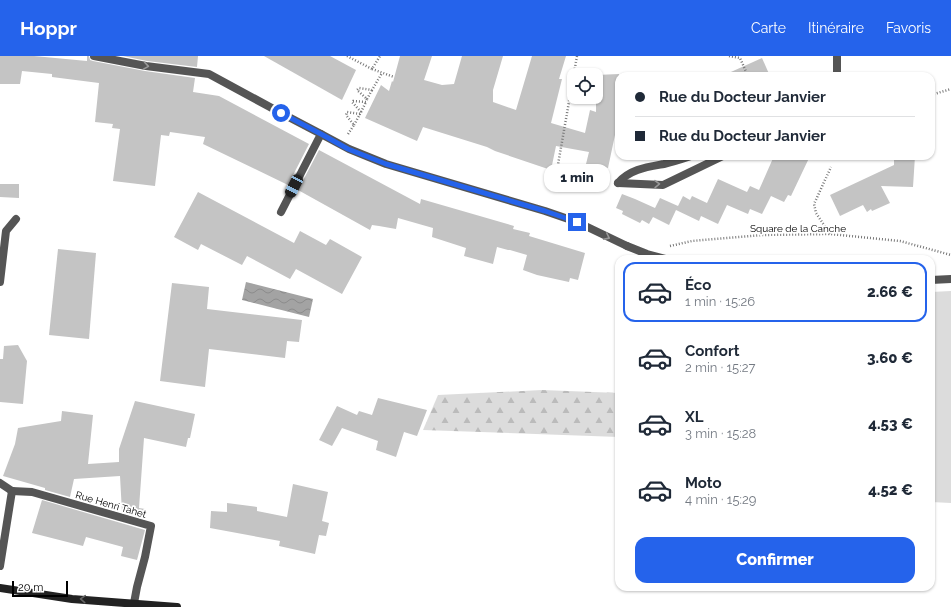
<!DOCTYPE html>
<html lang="fr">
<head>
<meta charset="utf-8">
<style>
	:root { --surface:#fff; --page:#f6f6f7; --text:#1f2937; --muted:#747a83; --line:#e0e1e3; --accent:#2563eb }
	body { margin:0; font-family:Raleway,sans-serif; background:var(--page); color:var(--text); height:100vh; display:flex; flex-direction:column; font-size:15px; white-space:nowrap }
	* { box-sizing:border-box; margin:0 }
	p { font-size:13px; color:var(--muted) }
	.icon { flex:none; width:22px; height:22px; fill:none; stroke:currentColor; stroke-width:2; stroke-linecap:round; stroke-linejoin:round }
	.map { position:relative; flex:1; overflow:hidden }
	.panel { position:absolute; left:615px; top:199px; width:320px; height:336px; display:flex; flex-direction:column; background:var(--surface); border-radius:12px; box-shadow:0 1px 3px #0004 }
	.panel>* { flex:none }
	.banner { position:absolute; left:615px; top:16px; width:320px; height:88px; border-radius:12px; box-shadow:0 1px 3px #0004; display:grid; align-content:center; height:88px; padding:0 20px; background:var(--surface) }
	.tools { position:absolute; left:567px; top:12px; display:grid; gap:8px }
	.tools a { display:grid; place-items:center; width:36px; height:36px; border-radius:8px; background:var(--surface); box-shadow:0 1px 3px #0004; font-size:20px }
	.scale { position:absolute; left:12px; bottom:10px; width:56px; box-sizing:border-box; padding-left:4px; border:2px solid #000; border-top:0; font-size:11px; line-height:14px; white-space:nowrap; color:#000; -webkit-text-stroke:3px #fff; paint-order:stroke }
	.end { position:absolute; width:18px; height:18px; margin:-9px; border:5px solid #2563eb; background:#fff; box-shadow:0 0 0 2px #fff }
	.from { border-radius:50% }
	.bubble { position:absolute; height:28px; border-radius:12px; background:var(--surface); box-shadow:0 1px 3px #0004; font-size:13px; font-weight:800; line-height:28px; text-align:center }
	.car { position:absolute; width:12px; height:24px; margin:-12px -6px; border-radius:5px; box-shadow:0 0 3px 1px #0007; background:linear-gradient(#222 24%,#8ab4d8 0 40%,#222 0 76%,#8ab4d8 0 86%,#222 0) }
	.banner b { display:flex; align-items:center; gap:14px; height:38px; font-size:15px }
	.banner b+b { border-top:1px solid var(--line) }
	.banner i { width:10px; height:10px; background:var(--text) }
	ul { padding:7px 0 0; list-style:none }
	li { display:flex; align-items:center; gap:12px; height:60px; margin:0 8px 6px; padding:0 12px; border:2px solid transparent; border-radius:12px }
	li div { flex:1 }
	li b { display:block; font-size:15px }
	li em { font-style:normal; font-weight:800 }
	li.current { border-color:var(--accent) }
	li>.icon { width:36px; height:36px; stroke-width:1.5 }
	.button { display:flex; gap:8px; margin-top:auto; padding:8px 20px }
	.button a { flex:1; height:46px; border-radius:12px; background:var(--accent); color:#fff; font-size:16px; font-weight:800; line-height:46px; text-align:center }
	header { display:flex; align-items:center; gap:24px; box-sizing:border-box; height:56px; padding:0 20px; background:var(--accent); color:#fff }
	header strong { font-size:19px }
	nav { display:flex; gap:22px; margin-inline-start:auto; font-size:14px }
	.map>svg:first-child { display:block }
	.green { fill:#dcdcdc }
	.forest { fill:url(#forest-firs) }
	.water { fill:url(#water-waves) }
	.building { fill:#c4c4c4 }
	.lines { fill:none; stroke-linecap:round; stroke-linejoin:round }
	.path { stroke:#777; stroke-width:2.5; stroke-dasharray:1 2; stroke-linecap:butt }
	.service { stroke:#555; stroke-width:8 }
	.minor { stroke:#555; stroke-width:8 }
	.secondary { stroke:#222; stroke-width:8 }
	.oneway { stroke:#999 }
	.oneway2 { stroke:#646464 }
	.route { stroke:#2563eb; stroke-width:5 }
	.labels { text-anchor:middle; stroke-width:3.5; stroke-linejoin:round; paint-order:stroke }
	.street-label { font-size:10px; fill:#000; stroke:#fff }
</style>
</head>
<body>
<header>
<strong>Hoppr</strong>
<nav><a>Carte</a><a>Itinéraire</a><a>Favoris</a></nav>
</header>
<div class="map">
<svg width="951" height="551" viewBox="0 0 951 551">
	<defs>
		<pattern id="forest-firs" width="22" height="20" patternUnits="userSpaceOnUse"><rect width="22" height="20" fill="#dcdcdc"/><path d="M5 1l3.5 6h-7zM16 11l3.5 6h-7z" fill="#bbb"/></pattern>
		<pattern id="water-waves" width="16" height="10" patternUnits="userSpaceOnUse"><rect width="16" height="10" fill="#a3a3a3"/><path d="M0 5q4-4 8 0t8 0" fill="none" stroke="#8b8b8b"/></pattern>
	</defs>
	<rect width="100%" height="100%" fill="#fff"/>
	<!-- green -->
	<polygon class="green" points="951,235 951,447 931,446 931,236"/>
	<!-- forest -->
	<polygon class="forest" points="542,334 619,337 619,381 423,374 438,339"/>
	<!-- water -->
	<polygon class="water" points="246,226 313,243 309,261 242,244"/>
	<!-- building -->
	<g class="building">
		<polygon points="0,0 34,0 87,5 87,0 89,0 90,4 93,5 145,15 195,22 193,36 219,40 309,88 288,129 203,88 205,81 170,76 169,80 161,79 155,130 113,125 120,73 112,72 113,68 95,66 99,27 52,21 52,18 22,15 20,28 0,28"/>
		<polygon points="123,0 198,0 197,11 147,5"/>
		<polygon points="264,0 330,0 356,14 342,44"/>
		<polygon points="400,0 432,0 424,24 442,29 454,28 462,0 503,0 493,34 493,46 516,54 532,0 566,0 559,23 562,23 551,67 585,77 590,54 596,56 596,19 619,18 619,60 608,112 586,108 589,96 556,90 551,114 495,95 487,91 423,71 417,85 365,62 381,29 389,35 392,25 393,26"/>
		<polygon points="762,2 770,20 722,20"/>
		<polygon points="319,94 420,148 421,143 514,170 513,173 530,177 529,180 585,197 578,224 570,222 569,226 537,219 523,214 527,199 510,194 508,194 497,191 493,208 464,200 466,192 432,181 433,172 398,162 396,173 379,170 372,169 370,174 298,134"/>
		<polygon points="774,100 810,100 791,140 788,139 784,146 771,140 762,158 750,153 748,158 727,149 718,168 701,160 699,165 676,154 669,169 653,161 649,168 642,164 640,167 622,158 623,155 616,152 622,138 635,143 655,152 660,142 678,150 683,140 690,144 692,140 707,147 718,123 747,136 750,130 759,134"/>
		<polygon points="894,100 915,100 913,131 881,130 890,147 872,155 871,153 867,156 863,149 840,160 830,139 894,109"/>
		<polygon points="0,128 19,128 19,142 0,141"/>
		<polygon points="198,136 294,187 300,175 326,189 330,183 362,201 342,238 296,213 290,223 247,200 242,209 201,188 198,194 174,181"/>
		<polygon points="58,193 96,197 89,283 49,279"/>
		<polygon points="172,227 209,231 207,253 302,264 299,286 287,285 285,302 209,293 205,331 160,325"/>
		<polygon points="18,289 27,305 23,348 0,346 0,303 3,303 4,290"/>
		<polygon points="378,342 427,354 417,380 404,376 396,401 376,394 378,385 342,372 332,390 319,384 337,350 357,359 359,355 372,359"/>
		<polygon points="135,345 195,358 190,382 188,382 186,391 144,382 139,452 145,453 144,462 122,456 120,420 74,423 70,441 45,434 45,432 3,420 15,388 18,372 61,365 62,355 93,359 88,408 119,406 119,393"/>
		<polygon points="293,428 328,436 322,465 329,467 326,480 319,479 315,498 279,490 280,485 210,472 211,455 227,456 227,447 257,451 257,455 287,461"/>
		<polygon points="42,444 145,474 137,504 121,500 123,491 86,481 83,490 32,477"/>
	</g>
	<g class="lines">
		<!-- path -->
		<g class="path">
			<polyline points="347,0 372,13 380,0"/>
			<polyline points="577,0 556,120 553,129 606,127"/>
			<polyline points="729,0 740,2 748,20"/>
			<polyline points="372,13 394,21"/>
			<polyline points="931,39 951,33"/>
			<polyline points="367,43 372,34"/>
			<polyline points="361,56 366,46"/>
			<polyline points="354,69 360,58"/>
			<polyline points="348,78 354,69 346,59 347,56 360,58 361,56 352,46 353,45 366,46 367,43 357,34 359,32 372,34 382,17"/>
			<polyline points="830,178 816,157 814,148 831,111"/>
			<polyline points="670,190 692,185 762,179 830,178 900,185 951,199"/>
		</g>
		<!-- service -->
		<g class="service">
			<polyline points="281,156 321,78"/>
			<polyline points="627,190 647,198 666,203"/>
			<polyline points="931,224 951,223"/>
			<polyline points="0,226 6,175 16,163"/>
		</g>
		<!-- minor -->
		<g class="minor">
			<polyline points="94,0 146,10 209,18 281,57 321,78 349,93 386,108 545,155 577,166 627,190"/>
			<polyline points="837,0 837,20"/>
			<polyline points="618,127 663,129 723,100"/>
			<path d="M618 127C630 113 647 111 664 108 673 106 682 103 691 100"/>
			<polyline points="0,427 12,435"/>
			<polyline points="12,435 32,436 151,470 145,501 137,531 134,547"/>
			<polyline points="0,510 12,435"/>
		</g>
		<!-- secondary -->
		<polyline class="secondary" points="0,532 72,543 177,551"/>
	</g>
	<!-- one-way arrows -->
	<defs><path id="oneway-chevron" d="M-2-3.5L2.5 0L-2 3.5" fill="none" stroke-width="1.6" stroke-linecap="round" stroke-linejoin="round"/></defs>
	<g class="oneway">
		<use href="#oneway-chevron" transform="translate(146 10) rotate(9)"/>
		<use href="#oneway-chevron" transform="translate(657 128) rotate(-1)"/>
		<use href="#oneway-chevron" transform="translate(607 181) rotate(26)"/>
	</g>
	<use class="oneway2" href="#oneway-chevron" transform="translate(83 543) rotate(-176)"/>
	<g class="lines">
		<!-- route -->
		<polyline class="route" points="281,57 321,78 348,93 386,108 545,155 577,166"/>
	</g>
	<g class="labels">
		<!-- street labels -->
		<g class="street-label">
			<text x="798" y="176">Square de la Canche</text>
			<text transform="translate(111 448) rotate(16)" y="4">Rue Henri Tahet</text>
		</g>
	</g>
</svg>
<div class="tools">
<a><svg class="icon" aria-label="locate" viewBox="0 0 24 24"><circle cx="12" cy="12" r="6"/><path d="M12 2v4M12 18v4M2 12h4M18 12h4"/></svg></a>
</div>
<div class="scale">20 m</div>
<i class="end from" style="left:281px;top:57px"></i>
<i class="end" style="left:577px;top:166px"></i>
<div class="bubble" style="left:544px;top:108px;width:66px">1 min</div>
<i class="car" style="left:294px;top:130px;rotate:207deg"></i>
<div class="banner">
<b><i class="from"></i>Rue du Docteur Janvier</b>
<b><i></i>Rue du Docteur Janvier</b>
</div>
<section class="panel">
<ul>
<li class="current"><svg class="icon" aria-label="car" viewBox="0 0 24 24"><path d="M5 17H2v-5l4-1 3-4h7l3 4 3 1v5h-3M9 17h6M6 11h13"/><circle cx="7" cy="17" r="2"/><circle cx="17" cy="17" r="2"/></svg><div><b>Éco</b><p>1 min · 15:26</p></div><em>2.66 €</em></li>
<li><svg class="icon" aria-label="car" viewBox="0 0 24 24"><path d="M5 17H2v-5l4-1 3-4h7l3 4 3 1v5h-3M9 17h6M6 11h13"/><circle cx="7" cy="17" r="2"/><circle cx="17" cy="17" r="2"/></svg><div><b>Confort</b><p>2 min · 15:27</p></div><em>3.60 €</em></li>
<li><svg class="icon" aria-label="car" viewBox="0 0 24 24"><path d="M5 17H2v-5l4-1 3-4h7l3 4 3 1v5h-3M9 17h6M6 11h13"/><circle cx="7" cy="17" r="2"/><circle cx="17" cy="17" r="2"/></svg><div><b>XL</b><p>3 min · 15:28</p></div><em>4.53 €</em></li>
<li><svg class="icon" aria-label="car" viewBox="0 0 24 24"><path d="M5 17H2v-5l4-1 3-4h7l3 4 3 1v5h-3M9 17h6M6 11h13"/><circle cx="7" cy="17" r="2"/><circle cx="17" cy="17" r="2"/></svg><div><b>Moto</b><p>4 min · 15:29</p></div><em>4.52 €</em></li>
</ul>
<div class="button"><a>Confirmer</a></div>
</section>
</div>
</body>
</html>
